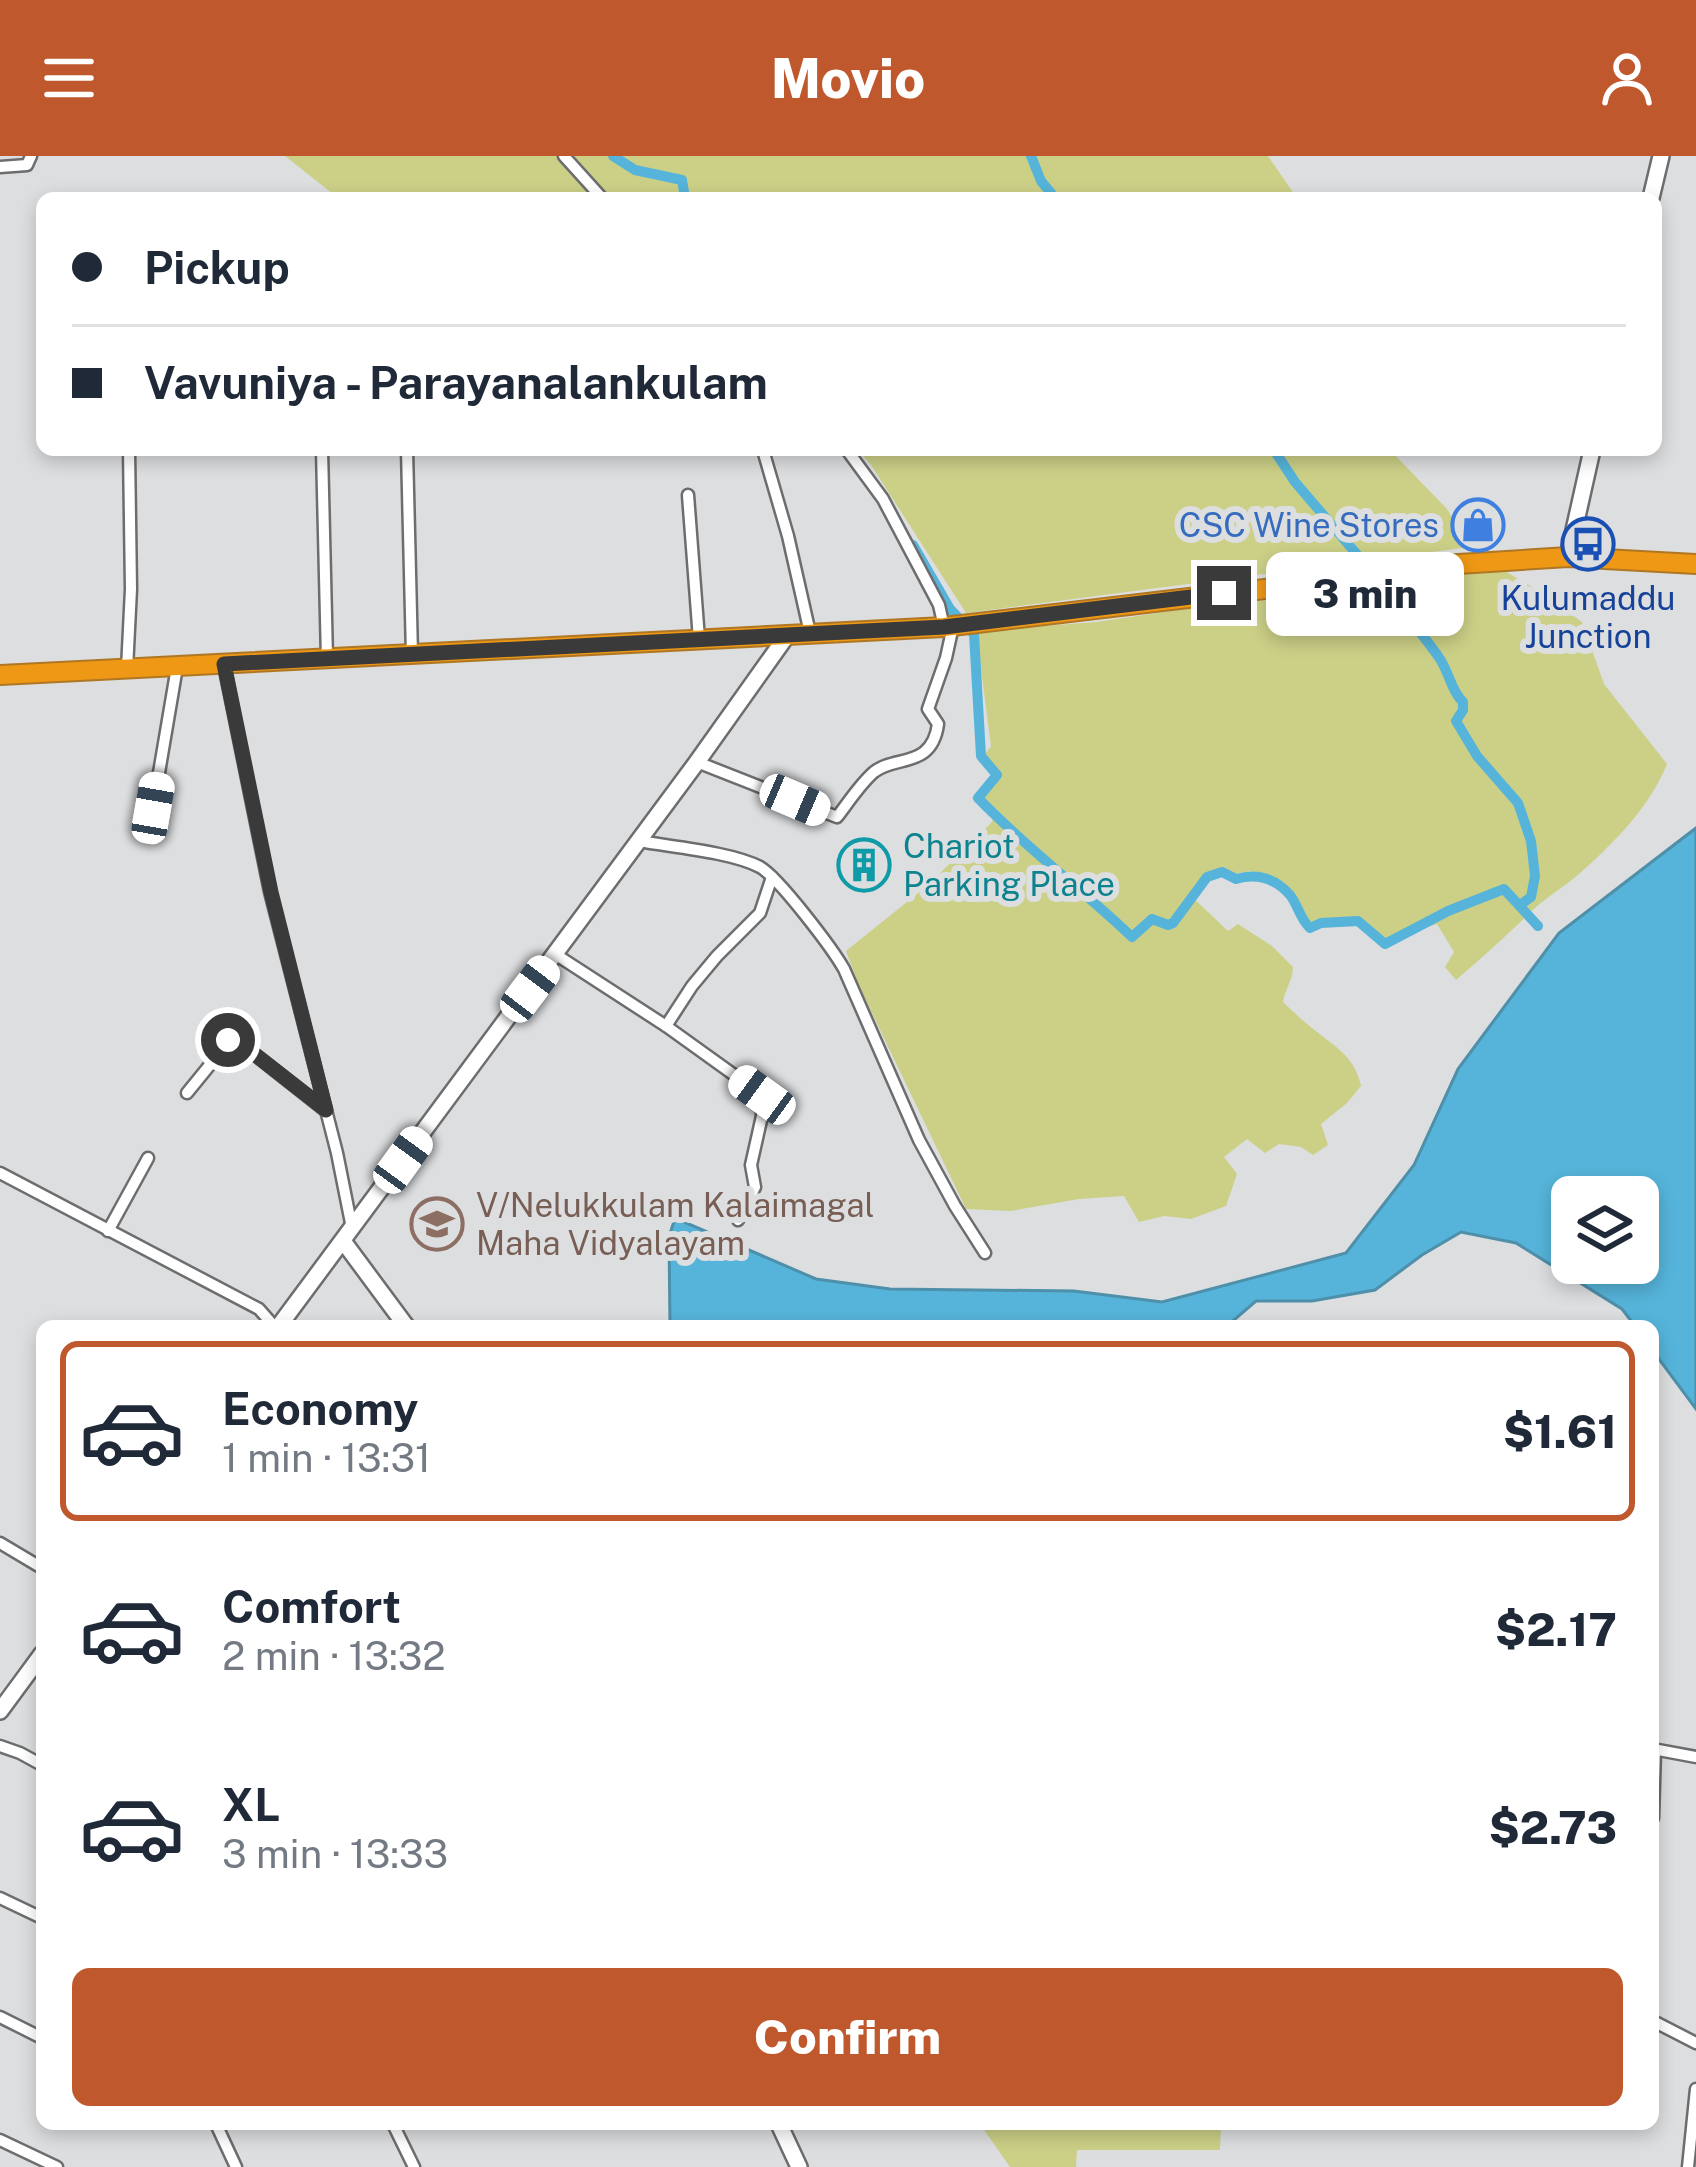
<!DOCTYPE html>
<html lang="en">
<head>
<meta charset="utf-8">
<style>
	:root { --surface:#fff; --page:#f2f2f3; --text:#1f2937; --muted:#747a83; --line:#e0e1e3; --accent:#bf592d }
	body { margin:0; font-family:"Public Sans",sans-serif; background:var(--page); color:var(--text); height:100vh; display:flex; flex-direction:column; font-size:45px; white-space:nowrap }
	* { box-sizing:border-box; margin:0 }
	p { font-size:39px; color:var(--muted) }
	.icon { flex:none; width:66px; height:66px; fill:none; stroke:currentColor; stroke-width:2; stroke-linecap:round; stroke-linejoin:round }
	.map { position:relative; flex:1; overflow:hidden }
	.panel { position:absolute; left:36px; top:1164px; width:1623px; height:810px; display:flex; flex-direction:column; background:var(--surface); border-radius:18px; box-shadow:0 6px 18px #0003 }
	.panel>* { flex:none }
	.hud { position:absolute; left:36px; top:36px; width:1626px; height:264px; border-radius:18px; box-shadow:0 6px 18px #0003; display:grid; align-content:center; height:264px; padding:0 36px; background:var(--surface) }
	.fabs { position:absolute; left:1551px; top:1020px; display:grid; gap:24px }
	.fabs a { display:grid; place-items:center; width:108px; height:108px; border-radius:18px; background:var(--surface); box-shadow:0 6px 18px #0003; font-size:60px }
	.end { position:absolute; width:54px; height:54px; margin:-27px; border:15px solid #3a3a3b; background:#fff; box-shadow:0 0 0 6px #fff }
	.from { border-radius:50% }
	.bubble { position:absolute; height:84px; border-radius:18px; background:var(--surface); box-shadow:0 6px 18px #0003; font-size:39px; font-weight:800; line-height:84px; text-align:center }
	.car { position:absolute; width:36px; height:72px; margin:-36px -18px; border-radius:15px; box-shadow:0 0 9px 3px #0007; background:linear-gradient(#fff 24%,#345 0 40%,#fff 0 76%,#345 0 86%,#fff 0) }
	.hud b { display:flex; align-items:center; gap:42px; height:114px; font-size:45px }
	.hud b+b { border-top:3px solid var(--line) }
	.hud i { width:30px; height:30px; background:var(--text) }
	ul { padding:21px 0 0; list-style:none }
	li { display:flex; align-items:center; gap:36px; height:180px; margin:0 24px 18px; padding:0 12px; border:6px solid transparent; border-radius:18px }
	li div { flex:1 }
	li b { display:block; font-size:45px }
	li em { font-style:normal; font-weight:800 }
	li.on { border-color:var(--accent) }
	li>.icon { width:108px; height:108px; stroke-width:1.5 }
	.primary-button { display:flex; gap:24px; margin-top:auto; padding:24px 36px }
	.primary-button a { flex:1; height:138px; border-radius:18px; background:var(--accent); color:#fff; font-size:48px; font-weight:800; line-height:138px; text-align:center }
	header { display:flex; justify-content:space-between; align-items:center; height:156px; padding:0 36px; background:var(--accent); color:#fff; font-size:54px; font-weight:800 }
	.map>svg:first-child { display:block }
	.green { fill:#ccd087 }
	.water { fill:#56b4da; stroke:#4e8faa; stroke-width:3; fill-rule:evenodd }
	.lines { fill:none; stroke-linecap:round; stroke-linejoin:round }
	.canal { stroke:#56b4da; stroke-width:10 }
	.street-casing { stroke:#6c6d6e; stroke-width:15 }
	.secondary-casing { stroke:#6c6d6e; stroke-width:20 }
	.highway-casing { stroke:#af7723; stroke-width:22 }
	.street { stroke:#fff; stroke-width:10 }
	.secondary { stroke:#fff; stroke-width:15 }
	.highway { stroke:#ee9816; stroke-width:18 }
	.route { stroke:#3a3a3b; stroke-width:15 }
	.labels { text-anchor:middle; stroke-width:12; stroke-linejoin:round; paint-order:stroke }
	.shop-label { font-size:33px; fill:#366cbe; stroke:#dddee0; text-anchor:end }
	.transit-label { font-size:33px; fill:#164399; stroke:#dddee0 }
	.culture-label { font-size:33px; fill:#0d838f; stroke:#dddee0; text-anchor:start }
	.education-label { font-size:33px; fill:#785e54; stroke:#dddee0; text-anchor:start }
</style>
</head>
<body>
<header><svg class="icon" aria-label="menu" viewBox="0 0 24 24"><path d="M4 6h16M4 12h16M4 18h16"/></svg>Movio<svg class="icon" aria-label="person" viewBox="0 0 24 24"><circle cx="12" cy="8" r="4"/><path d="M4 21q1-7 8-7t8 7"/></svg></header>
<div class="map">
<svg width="1696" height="2011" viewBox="0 0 1696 2011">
	<rect width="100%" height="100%" fill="#dddee0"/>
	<!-- green -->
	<g class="green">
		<polygon points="285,0 1268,0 1297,42 338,42"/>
		<polygon points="858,294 1390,294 1447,353 1470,391 966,457 871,309"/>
		<path d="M1498 411 1537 434 1582 466 1604 528 1667 608C1650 651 1613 688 1579 718 1564 731 1548 740 1534 753 1508 778 1483 801 1456 824L1445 811 1454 796 1437 768 1386 784 1357 762 1327 763 1311 768C1297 745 1277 711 1245 716 1232 718 1220 720 1206 720L1191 740 1228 775 1238 768 1272 790 1293 811C1293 824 1285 833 1283 846 1292 855 1302 864 1312 872 1334 890 1355 900 1361 930L1347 947 1321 968 1328 989 1313 999 1301 991 1279 988 1265 997 1247 983 1224 1001 1237 1018 1226 1050 1191 1063 1164 1060 1139 1066 1124 1040 1079 1043 1011 1055 966 1053 858 828 846 795 928 729 991 667 996 658 983 641 1000 618 984 600 991 590 976 475 1096 466 1212 449 1435 422Z"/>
		<polygon points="980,1968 1221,1968 1220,1994 1077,1994 1076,2011 1010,2011"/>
	</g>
	<!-- water -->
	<path class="water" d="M1696 672V1253L1653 1195V1170H1635L1622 1153 1516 1087 1461 1076 1422 1099 1375 1134 1312 1145H1256L1227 1170H670L669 1081 675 1062 816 1123 890 1133 1074 1135 1162 1146 1346 1097 1414 1009 1458 913 1559 777ZM1572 1041H1638V1107H1572Z"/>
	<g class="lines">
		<!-- canal -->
		<g class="canal">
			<polyline points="613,0 635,14 682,24 685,42"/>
			<polyline points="1031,0 1041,25 1055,42"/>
			<polyline points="1274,294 1295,326 1360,402"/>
			<path d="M913 389 950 453 974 478 981 600 997 619 978 642C1026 692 1082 733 1132 781L1152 763 1168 769 1173 767 1207 721 1222 716 1236 723C1257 717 1275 722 1290 739 1298 749 1300 763 1310 772L1321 767 1358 765 1385 788 1448 755 1504 733 1538 770"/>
			<path d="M1377 426C1399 451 1421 475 1440 503 1449 517 1452 536 1463 546V554L1456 565 1477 600 1518 647 1531 685 1535 720 1531 741 1520 749"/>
		</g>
		<!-- street casing -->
		<g class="street-casing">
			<g id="street">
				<polyline points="564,0 602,42"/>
				<polyline points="0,11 27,9 31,0"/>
				<polyline points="322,294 327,503"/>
				<polyline points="407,294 412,499"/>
				<polyline points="763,294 788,380 810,477"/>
				<polyline points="847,294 883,343 939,449 944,471"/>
				<polyline points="688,339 699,483"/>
				<polyline points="224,509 270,736 337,997 352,1072"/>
				<polyline points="127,513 131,433 129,294"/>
				<path d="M697 606 837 661C848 647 860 628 874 616 895 599 932 613 938 568L928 553 946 502 953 470"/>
				<polyline points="153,652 177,511"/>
				<path d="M639 685C672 691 731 696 760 711 779 722 832 792 844 813L919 984 955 1050 985 1097"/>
				<polyline points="555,798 666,870 762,939 762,960 751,1009 755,1031 738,1064"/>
				<polyline points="666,870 692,830 717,800 760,757 772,721"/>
				<polyline points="187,937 231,883 239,886 325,954"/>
				<polyline points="0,1017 259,1153 274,1170"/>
				<polyline points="108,1075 148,1002"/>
				<polyline points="0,1387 42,1412"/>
				<polyline points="0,1590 20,1597 42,1609"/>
				<polyline points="1653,1593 1696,1601"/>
				<polyline points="1653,1662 1655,1594"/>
				<polyline points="0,1742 42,1762"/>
				<polyline points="0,1861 42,1882"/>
				<polyline points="1653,1865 1696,1887"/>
				<polyline points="216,1968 236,2011"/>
				<polyline points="393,1968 414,2011"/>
				<polyline points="0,1984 57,2011"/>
				<polyline points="1688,2011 1696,1933"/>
			</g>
		</g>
		<!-- secondary casing -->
		<g class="secondary-casing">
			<g id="secondary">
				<polyline points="1651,42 1661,0"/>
				<polyline points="1568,401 1592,294"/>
				<polyline points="343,1085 406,1170"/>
				<polyline points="279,1170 697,606 788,478"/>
				<polyline points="0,1555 42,1498"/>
				<polyline points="779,1968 799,2011"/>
			</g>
		</g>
		<!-- highway casing -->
		<g class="highway-casing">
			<polyline id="highway" points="0,519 944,471 1315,427 1411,411 1568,401 1696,408"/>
		</g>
		<!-- street -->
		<use href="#street" class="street"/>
		<!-- secondary -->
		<use href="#secondary" class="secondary"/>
		<!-- highway -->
		<use href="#highway" class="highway"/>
	</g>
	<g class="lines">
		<!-- route -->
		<polyline class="route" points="228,884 239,886 326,954 271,736 224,508 944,471 1224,437"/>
	</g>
	<!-- icons -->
	<defs>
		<g id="shop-ring" transform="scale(2.7)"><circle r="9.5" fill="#dddee0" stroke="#3f7fe0" stroke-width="1.5"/><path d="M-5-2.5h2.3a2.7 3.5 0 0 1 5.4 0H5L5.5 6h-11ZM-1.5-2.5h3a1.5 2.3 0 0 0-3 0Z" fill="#3f7fe0"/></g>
		<g id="bus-ring" transform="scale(2.7)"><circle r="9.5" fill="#dddee0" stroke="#1a4fb4" stroke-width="1.5"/><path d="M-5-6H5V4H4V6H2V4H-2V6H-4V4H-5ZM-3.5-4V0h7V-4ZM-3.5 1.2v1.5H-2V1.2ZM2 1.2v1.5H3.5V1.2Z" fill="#1a4fb4"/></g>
		<g id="building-ring" transform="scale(2.7)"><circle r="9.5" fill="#dddee0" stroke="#0f9aa8" stroke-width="1.5"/><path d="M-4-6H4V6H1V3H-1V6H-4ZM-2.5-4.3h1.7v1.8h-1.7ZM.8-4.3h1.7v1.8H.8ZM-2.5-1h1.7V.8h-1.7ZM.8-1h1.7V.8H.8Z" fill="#0f9aa8"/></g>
		<g id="school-ring" transform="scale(2.7)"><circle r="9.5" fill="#dddee0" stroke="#8d6e63" stroke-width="1.5"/><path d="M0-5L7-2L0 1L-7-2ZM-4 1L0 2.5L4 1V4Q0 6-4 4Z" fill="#8d6e63"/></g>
	</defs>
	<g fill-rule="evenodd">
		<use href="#shop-ring" x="1478" y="369"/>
		<use href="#bus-ring" x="1588" y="388"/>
		<use href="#building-ring" x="864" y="709"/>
		<use href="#school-ring" x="437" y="1068"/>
	</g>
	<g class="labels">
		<!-- shop labels -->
		<g class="shop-label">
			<text x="1439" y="381">CSC Wine Stores</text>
		</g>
		<!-- transit labels -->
		<g class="transit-label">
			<text x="1588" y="454">Kulumaddu<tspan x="1588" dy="38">Junction</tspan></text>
		</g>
		<!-- culture labels -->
		<g class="culture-label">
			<text x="903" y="702">Chariot<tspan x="903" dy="38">Parking Place</tspan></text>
		</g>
		<!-- education labels -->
		<g class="education-label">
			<text x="476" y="1061">V/Nelukkulam Kalaimagal<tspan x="476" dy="38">Maha Vidyalayam</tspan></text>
		</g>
	</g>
</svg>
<div class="fabs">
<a><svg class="icon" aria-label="layers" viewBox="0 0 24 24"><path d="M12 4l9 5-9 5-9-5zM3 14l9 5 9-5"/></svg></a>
</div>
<i class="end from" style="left:228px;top:884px"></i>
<i class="end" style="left:1224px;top:437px"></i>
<div class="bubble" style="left:1266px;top:396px;width:198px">3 min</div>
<i class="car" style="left:795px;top:644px;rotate:113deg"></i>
<i class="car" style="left:153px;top:652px;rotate:10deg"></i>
<i class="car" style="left:530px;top:833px;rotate:37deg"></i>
<i class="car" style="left:762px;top:939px;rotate:306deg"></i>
<i class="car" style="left:403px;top:1004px;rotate:36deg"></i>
<div class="hud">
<b><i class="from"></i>Pickup</b>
<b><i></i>Vavuniya - Parayanalankulam</b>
</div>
<section class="panel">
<ul>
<li class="on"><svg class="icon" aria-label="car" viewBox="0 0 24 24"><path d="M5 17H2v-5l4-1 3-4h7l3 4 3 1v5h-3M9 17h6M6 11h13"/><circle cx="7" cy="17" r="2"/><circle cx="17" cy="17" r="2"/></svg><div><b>Economy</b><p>1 min · 13:31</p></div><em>$1.61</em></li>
<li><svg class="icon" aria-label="car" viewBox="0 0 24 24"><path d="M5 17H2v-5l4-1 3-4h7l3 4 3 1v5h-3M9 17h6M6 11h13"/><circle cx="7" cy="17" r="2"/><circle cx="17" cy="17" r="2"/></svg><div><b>Comfort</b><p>2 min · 13:32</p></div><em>$2.17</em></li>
<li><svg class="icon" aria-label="car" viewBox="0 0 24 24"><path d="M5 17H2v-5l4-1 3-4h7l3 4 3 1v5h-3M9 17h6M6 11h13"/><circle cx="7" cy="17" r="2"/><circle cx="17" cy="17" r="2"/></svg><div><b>XL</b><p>3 min · 13:33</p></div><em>$2.73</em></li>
</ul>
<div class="primary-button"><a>Confirm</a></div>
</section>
</div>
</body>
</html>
